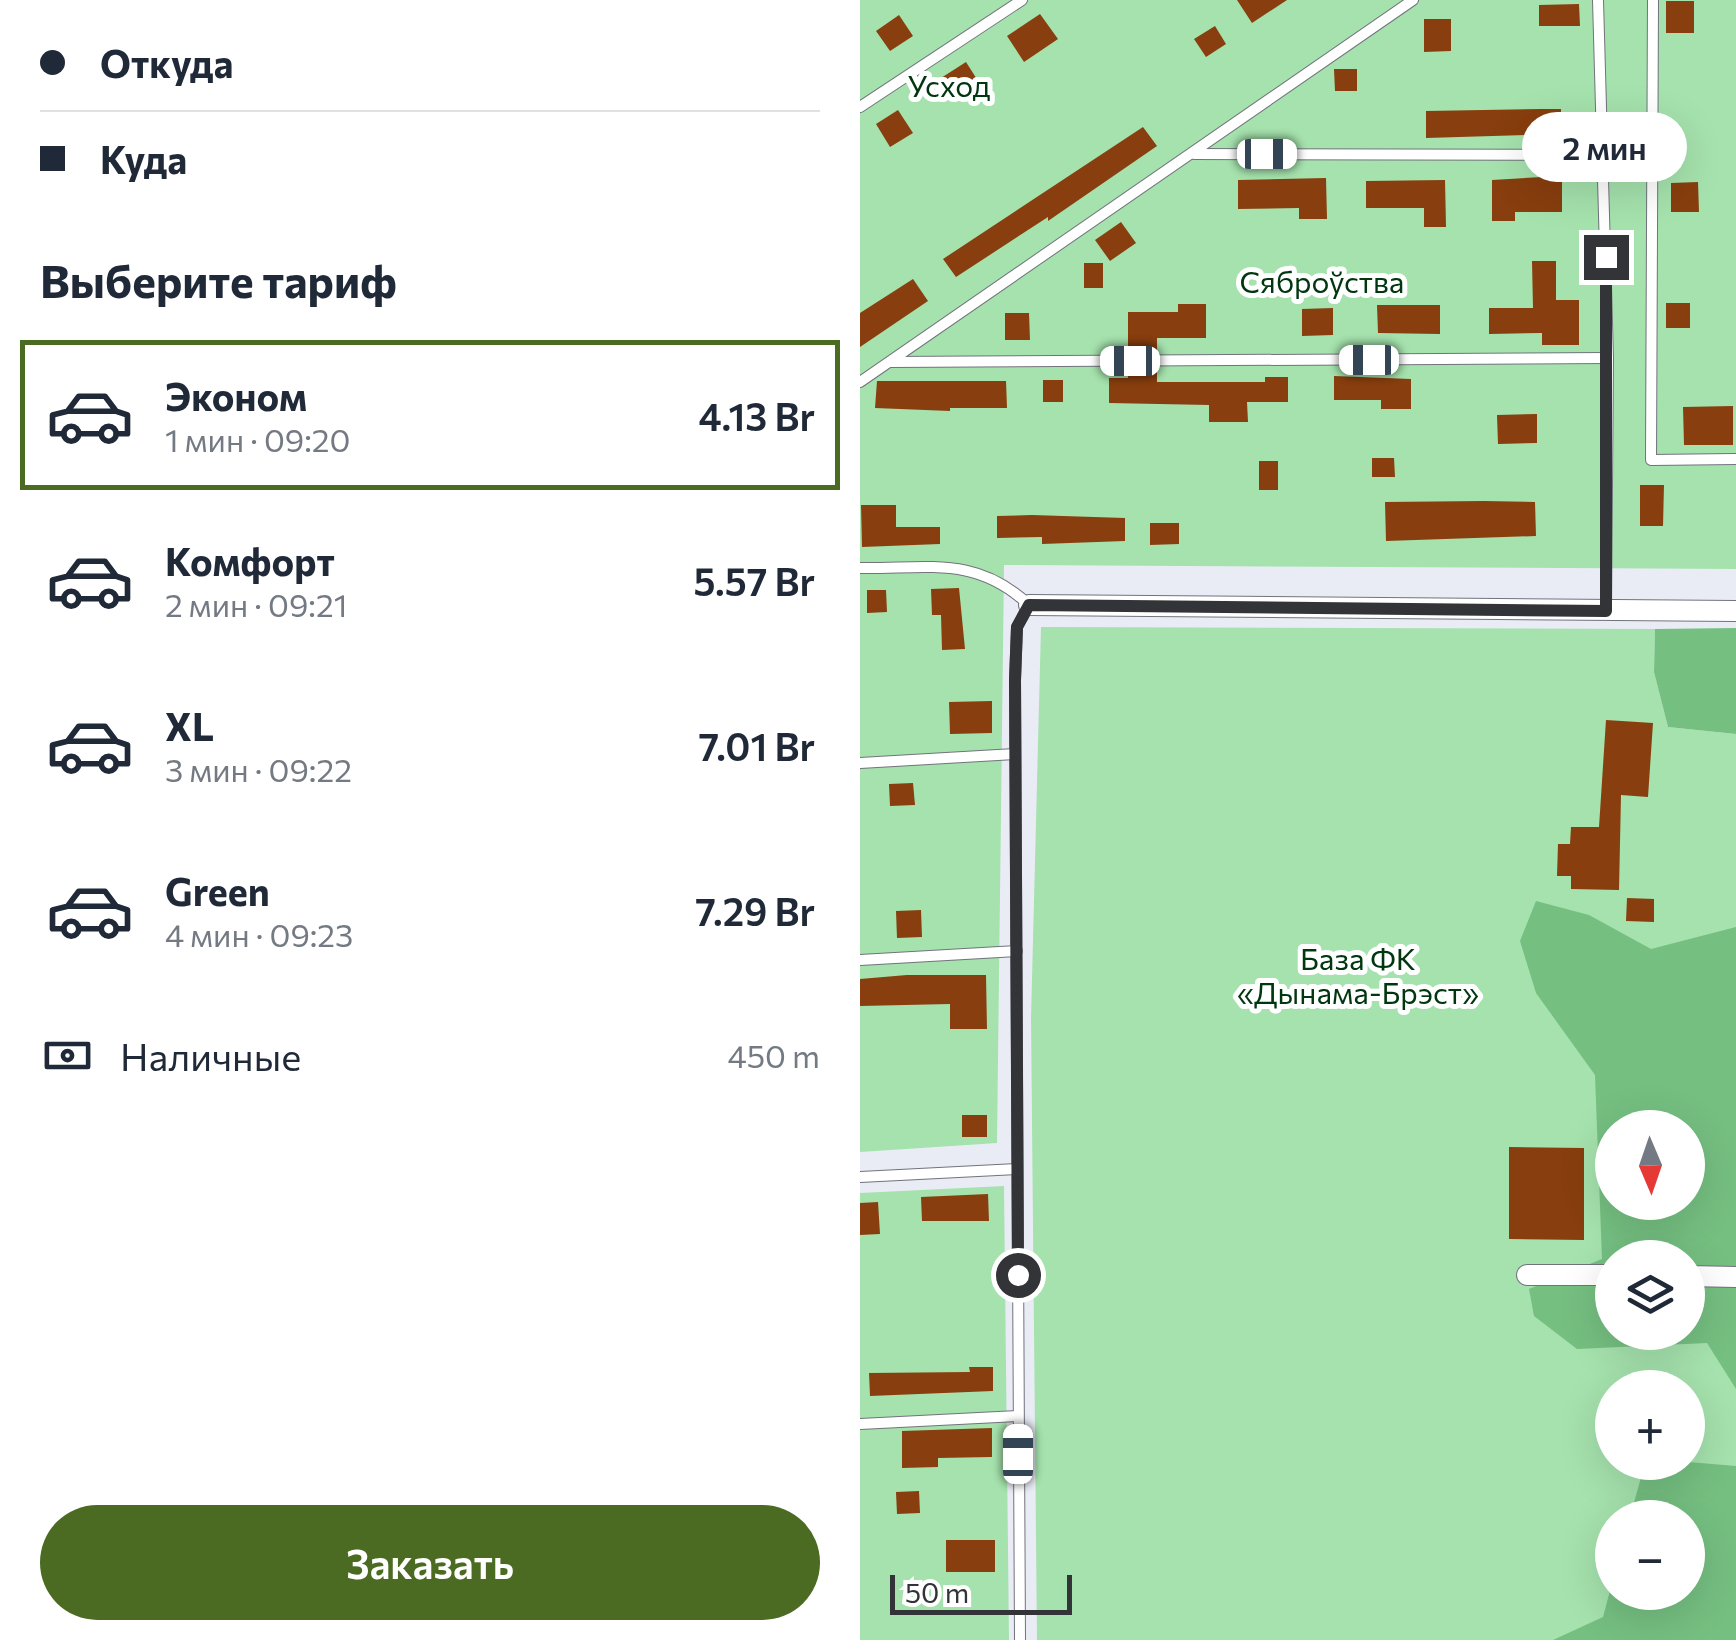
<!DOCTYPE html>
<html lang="ru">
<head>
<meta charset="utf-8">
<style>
	:root { --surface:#fff; --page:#f6f6f7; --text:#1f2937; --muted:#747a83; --line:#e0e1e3; --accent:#4a6b21 }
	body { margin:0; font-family:Commissioner,sans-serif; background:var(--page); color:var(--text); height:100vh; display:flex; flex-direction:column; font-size:38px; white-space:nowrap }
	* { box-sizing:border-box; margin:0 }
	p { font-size:32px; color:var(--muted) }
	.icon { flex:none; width:55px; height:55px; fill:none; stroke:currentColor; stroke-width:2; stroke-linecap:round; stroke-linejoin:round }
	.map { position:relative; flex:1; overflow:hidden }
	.details { display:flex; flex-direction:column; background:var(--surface); width:860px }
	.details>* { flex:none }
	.hud { display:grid; align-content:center; height:220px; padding:0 40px; background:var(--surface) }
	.needle { width:65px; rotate:178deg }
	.buttons { position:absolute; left:735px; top:1110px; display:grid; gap:20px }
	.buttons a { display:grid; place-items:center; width:110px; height:110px; border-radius:50%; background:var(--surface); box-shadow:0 10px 40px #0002; font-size:50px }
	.scale { position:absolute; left:30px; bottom:25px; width:182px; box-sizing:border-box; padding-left:10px; border:5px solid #323437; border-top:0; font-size:28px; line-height:35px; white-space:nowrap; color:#323437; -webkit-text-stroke:8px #fff; paint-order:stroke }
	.end { position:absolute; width:45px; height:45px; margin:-22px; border:12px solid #323437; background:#fff; box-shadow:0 0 0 5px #fff }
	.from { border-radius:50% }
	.bubble { position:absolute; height:70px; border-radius:35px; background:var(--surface); box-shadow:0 10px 40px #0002; font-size:32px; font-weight:600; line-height:70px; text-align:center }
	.car { position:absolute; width:30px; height:60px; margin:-30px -15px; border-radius:12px; box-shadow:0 0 8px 2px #0007; background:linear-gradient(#fff 24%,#345 0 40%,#fff 0 76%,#345 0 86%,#fff 0) }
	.hud b { display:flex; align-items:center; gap:35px; height:95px; font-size:38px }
	.hud b+b { border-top:2px solid var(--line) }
	.hud i { width:25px; height:25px; background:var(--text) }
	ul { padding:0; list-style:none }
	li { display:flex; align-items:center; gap:30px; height:150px; margin:0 20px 15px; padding:0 20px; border:5px solid transparent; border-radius:0px }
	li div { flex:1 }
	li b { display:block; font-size:38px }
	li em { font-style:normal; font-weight:600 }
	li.active { border-color:var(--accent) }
	li>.icon { width:90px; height:90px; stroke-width:1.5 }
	h2 { padding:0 40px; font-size:45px; line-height:120px }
	.pay { display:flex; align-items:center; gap:25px; height:110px; padding:0 40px; font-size:38px }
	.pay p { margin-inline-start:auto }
	.primary-button { display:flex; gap:20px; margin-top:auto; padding:20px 40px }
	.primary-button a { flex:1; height:115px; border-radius:60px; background:var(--accent); color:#fff; font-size:40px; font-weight:600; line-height:115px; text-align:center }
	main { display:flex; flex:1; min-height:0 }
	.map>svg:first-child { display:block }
	.green { fill:#a5e2ad; fill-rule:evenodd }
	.forest { fill:#75bf81; fill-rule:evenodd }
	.building { fill:#883e0e }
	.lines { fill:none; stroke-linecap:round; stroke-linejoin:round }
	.service-casing { stroke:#71737c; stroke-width:12 }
	.minor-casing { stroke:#71737c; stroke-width:22 }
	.service { stroke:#fff; stroke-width:10 }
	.minor { stroke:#fff; stroke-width:20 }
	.route { stroke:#323437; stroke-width:12 }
	.labels { text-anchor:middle; stroke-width:10; stroke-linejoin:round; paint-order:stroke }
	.park-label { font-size:30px; fill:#00370f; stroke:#fff }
</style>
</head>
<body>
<main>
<section class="details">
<div class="hud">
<b><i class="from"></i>Откуда</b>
<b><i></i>Куда</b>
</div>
<h2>Выберите тариф</h2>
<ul>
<li class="active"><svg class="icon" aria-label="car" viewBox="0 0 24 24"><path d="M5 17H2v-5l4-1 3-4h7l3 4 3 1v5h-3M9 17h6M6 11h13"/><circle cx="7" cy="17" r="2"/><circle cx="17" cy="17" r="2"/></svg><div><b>Эконом</b><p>1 мин · 09:20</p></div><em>4.13 Br</em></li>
<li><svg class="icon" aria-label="car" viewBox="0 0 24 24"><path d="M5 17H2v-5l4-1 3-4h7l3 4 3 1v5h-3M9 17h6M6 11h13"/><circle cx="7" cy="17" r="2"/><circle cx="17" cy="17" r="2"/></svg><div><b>Комфорт</b><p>2 мин · 09:21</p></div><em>5.57 Br</em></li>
<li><svg class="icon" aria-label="car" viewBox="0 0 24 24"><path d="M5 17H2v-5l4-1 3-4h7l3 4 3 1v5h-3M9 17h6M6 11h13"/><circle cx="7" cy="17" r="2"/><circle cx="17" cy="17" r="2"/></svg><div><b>XL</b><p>3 мин · 09:22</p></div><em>7.01 Br</em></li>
<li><svg class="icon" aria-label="car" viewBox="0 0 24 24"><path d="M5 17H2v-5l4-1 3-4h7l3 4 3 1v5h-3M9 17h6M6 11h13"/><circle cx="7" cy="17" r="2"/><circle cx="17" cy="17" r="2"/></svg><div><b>Green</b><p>4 мин · 09:23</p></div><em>7.29 Br</em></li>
</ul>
<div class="pay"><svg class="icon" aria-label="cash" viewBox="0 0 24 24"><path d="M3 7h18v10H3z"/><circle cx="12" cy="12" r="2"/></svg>Наличные<p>450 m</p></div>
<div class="primary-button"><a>Заказать</a></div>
</section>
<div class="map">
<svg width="876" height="1640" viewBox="0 0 876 1640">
	<rect width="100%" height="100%" fill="#e9ecf5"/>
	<!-- green -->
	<g class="green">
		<polygon points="0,0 876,0 876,569 144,565 137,1143 0,1152"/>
		<path d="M181 627 795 629 794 672 808 727 876 734V1640H177L171 1018ZM752 1128H828V1202H752ZM752 1258H828V1332H752ZM752 1388H828V1462H752ZM752 1518H828V1592H752Z"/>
		<polygon points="144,1186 149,1640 0,1640 0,1193"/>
	</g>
	<!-- forest -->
	<g class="forest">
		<polygon points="876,628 876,734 808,727 794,672 795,629"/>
		<path d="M676 901 729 915 791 949 876 927V1389L847 1343 717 1349 674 1316 669 1289 742 1259 735 1075 676 993 660 941ZM752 1128H828V1202H752ZM752 1258H828V1332H752Z"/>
		<polygon points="828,1462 876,1466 876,1640 693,1640 743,1617 752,1583 752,1592 828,1592 828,1518 770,1517 785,1463"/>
	</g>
	<!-- building -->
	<g class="building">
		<polygon points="377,0 427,0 392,23"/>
		<rect x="806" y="1" width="28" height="32"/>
		<polygon points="719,4 720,26 679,26 679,5"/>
		<polygon points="180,14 198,39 164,62 147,36"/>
		<polygon points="39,15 53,36 30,51 16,31"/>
		<polygon points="564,19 591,19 591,51 564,52"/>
		<polygon points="355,26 366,44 346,57 334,39"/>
		<polygon points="106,62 120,84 96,100 81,78"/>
		<polygon points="474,69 497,69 497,91 475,91"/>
		<polygon points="681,109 701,109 701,134 566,138 566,111"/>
		<polygon points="38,110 53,133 30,147 16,124"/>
		<polygon points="283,127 297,146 188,221 188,217 96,277 83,259"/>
		<polygon points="682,177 702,177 702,212 655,212 655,221 632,221 632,180"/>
		<polygon points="466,178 467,219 439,219 439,208 378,209 378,180"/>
		<polygon points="585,180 586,227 564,227 564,208 506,208 506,181"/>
		<polygon points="838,182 839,212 811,212 811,183"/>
		<polygon points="261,222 276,243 250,261 235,240"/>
		<polygon points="672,261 696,261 696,300 719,300 719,345 682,345 682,333 629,334 629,308 673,308"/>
		<rect x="224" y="263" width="19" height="25"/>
		<polygon points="53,279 68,301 0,347 0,313"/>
		<rect x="806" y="303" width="24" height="25"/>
		<polygon points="318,304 346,304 346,338 297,338 297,352 268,352 268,312 318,312"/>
		<polygon points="517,305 580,305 580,334 518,333"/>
		<polygon points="473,308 473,335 442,336 442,309"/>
		<polygon points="145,313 169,313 170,340 145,340"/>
		<polygon points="268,369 297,369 297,382 405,382 405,377 428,377 428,402 387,402 388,422 349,422 349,405 249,403 249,378 268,378"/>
		<polygon points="474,376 551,379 551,409 521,409 521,400 474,400"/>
		<rect x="183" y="380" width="20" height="22"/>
		<polygon points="146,381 147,408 90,408 90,411 15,408 17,381"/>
		<polygon points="873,406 873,445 824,445 823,407"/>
		<polygon points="677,414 677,443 638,444 637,415"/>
		<polygon points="512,458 534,458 535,477 512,477"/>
		<rect x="399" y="461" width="19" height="29"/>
		<polygon points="780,485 804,485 803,526 780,526"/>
		<polygon points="624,501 675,502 676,536 526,541 525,502"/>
		<polygon points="1,505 36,505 36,527 80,527 80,544 2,547"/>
		<polygon points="172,515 265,518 265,541 182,544 182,537 137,538 137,516"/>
		<polygon points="290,523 319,523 319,544 290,545"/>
		<polygon points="99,588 105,649 82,650 81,615 72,615 71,589"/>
		<polygon points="7,590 26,590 27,612 7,613"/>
		<polygon points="132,701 132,733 90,734 89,702"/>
		<polygon points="746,720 793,723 788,797 761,795 759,890 711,889 711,876 697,876 698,844 710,844 711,827 739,827"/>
		<polygon points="53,783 55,805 30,806 29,784"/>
		<polygon points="767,898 794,899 794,922 766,921"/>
		<polygon points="61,910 62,937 37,938 36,911"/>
		<polygon points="47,975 126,975 127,1029 90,1029 90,1004 0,1006 0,979"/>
		<rect x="102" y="1115" width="25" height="22"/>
		<polygon points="649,1147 724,1148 724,1240 649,1239"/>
		<polygon points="128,1194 129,1221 62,1221 61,1197"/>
		<polygon points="18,1202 20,1234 0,1235 0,1203"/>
		<polygon points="109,1367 133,1367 133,1391 10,1396 9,1373 110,1372"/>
		<polygon points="132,1428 132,1457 78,1458 78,1467 42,1468 42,1431"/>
		<polygon points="59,1491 60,1513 37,1514 36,1492"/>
		<rect x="86" y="1540" width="49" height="32"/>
	</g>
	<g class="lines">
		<!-- service casing -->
		<g class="service-casing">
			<g id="service">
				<polyline points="738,0 748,358 746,611"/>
				<polyline points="793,0 791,460 876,459"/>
				<polyline points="0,107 162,0"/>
				<polyline points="334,154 743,155"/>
				<polyline points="30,362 748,358"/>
				<polyline points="0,382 553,0"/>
				<path d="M0 568C68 569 116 555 169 605L157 627 155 680 160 1640"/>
				<polyline points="0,763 155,754"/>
				<polyline points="0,960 157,951"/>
				<polyline points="0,1177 157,1169"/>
				<polyline points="0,1424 158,1416"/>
			</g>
		</g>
		<!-- minor casing -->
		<g class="minor-casing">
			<g id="minor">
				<polyline points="169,605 876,611"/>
				<polyline points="667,1275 752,1275"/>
				<polyline points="828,1276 876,1277"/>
			</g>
		</g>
		<!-- service -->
		<use href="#service" class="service"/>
		<!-- minor -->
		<use href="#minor" class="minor"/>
	</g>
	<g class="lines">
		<!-- route -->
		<polyline class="route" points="158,1275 155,680 157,627 169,605 746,611 746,257"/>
	</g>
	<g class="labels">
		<!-- park labels -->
		<g class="park-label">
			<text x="89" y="97">Усход</text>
			<text x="462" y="293">Сяброўства</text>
			<text x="498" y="970">База ФК<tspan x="498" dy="34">«Дынама-Брэст»</tspan></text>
		</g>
	</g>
</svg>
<div class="buttons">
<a><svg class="needle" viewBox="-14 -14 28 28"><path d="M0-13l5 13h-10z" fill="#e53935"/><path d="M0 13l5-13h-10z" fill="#747a83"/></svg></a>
<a><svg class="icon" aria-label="layers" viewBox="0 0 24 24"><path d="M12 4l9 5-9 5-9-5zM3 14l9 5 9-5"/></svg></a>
<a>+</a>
<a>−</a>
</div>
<div class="scale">50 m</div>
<i class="end from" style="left:158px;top:1275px"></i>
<i class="end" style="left:746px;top:257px"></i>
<div class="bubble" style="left:662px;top:112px;width:165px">2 мин</div>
<i class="car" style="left:407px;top:154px;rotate:90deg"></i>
<i class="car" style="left:509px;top:360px;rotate:270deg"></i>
<i class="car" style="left:270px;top:361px;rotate:270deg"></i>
<i class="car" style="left:158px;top:1454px;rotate:0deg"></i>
</div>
</main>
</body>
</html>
